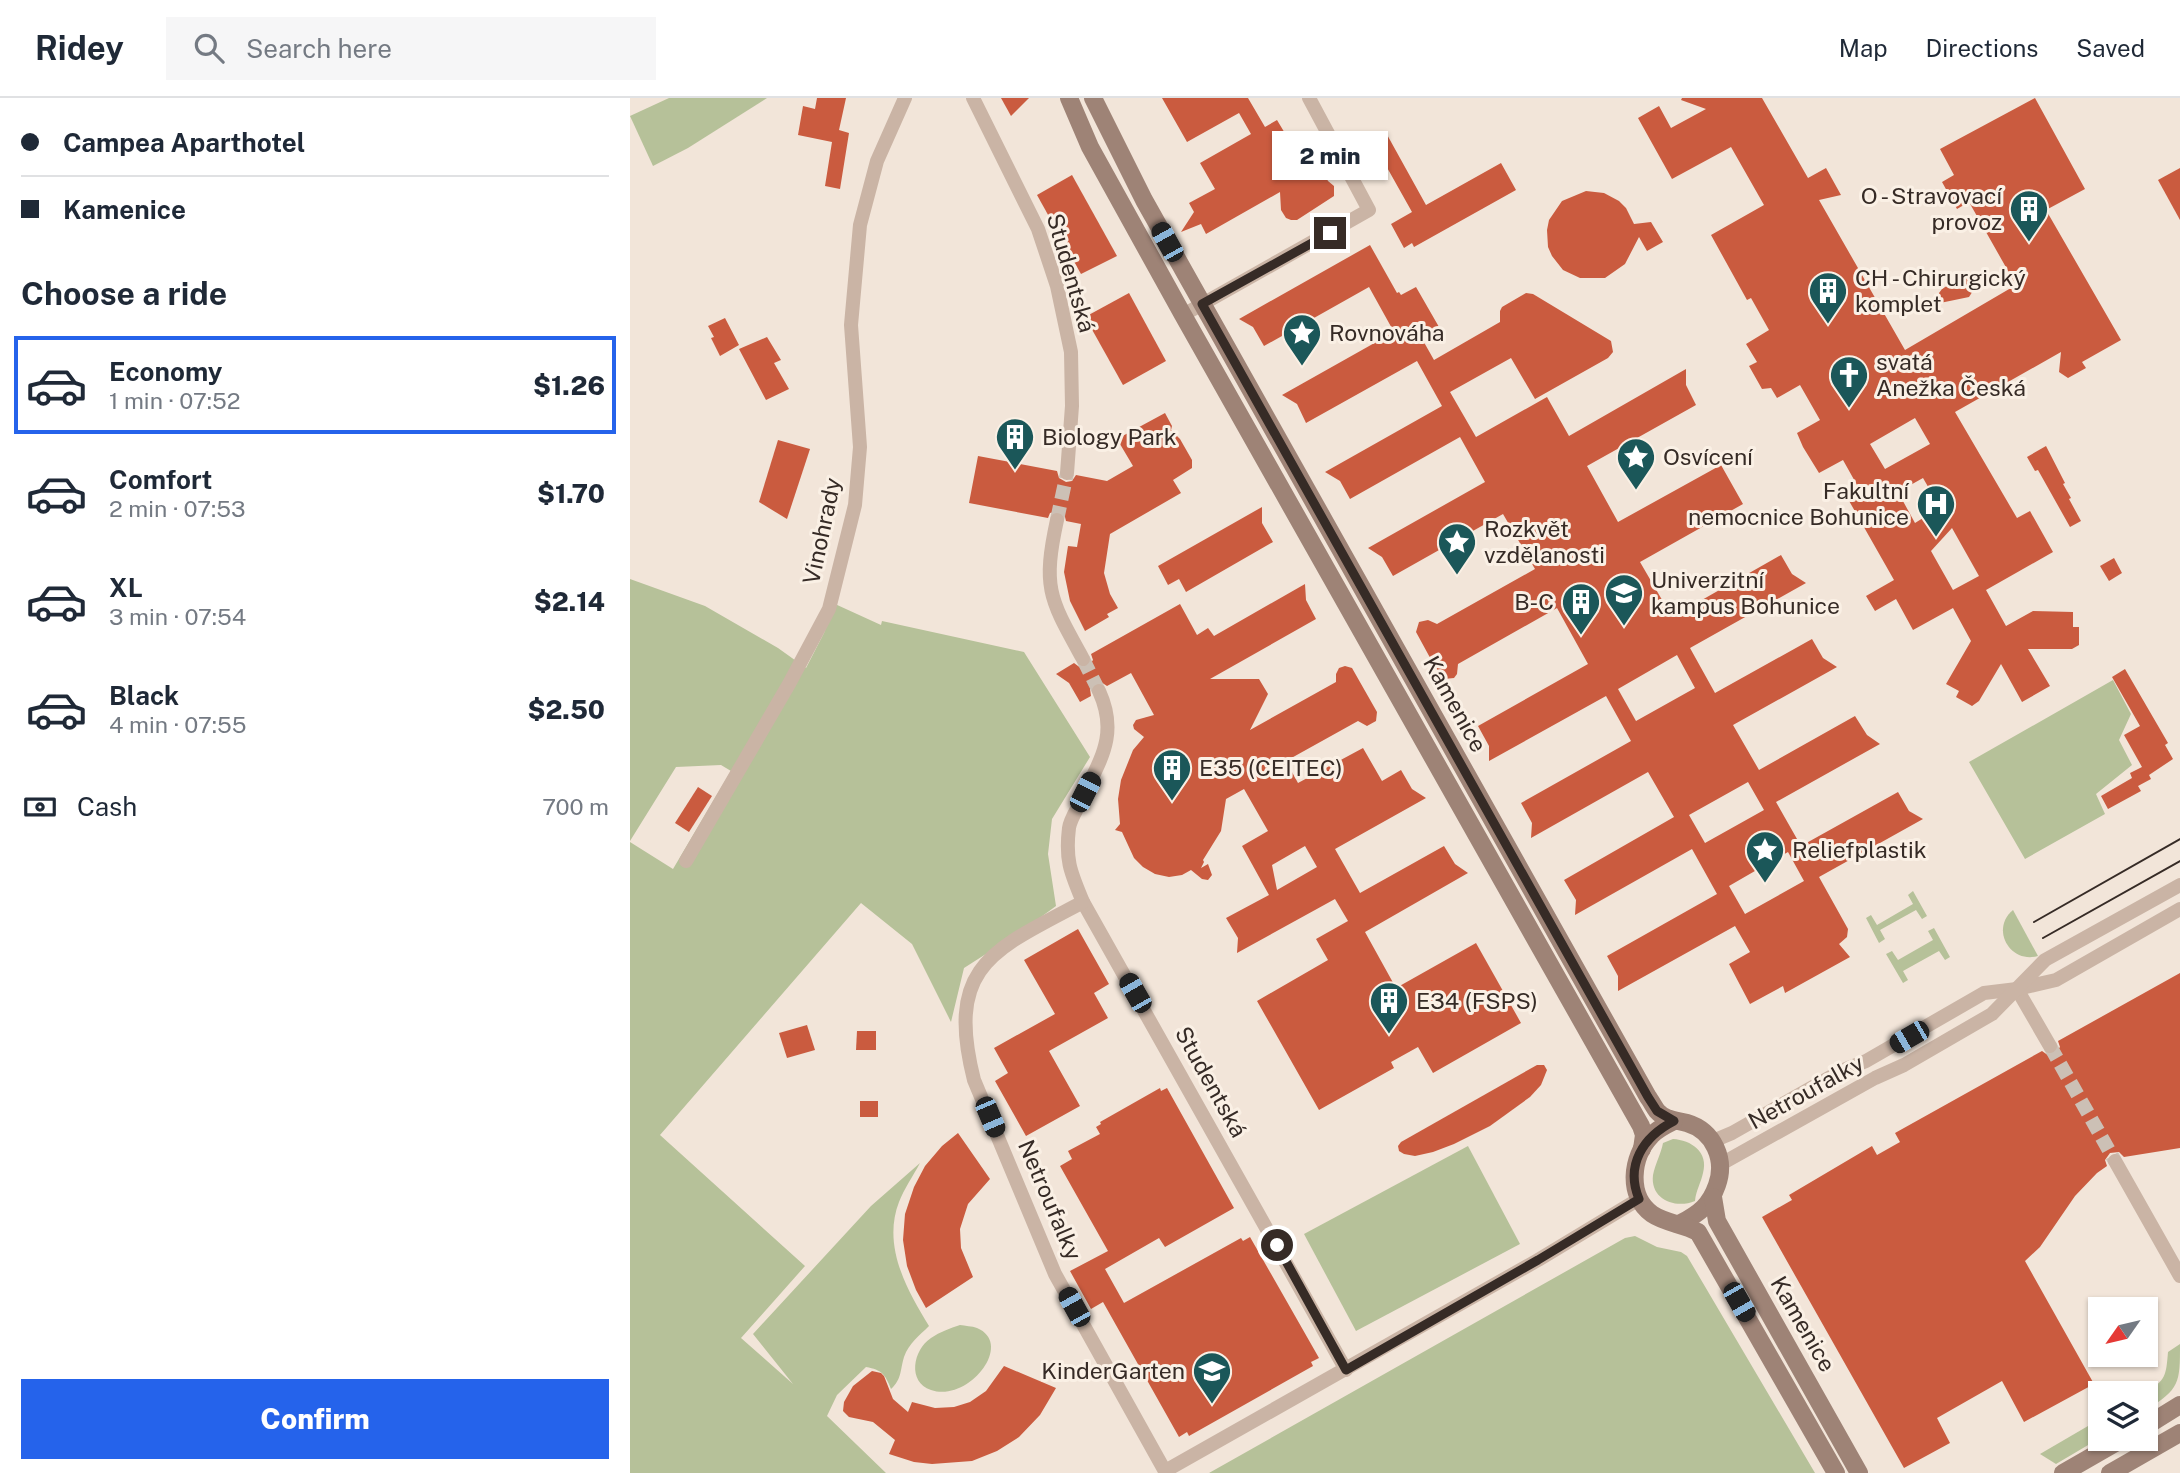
<!DOCTYPE html>
<html lang="en">
<head>
<meta charset="utf-8">
<style>
	:root { --surface:#fff; --page:#f6f6f7; --text:#1f2937; --muted:#747a83; --line:#e0e1e3; --accent:#2563eb }
	body { margin:0; font-family:"Public Sans",sans-serif; background:var(--page); color:var(--text); height:100vh; display:flex; flex-direction:column; font-size:26px; white-space:nowrap }
	* { box-sizing:border-box; margin:0 }
	p { font-size:23px; color:var(--muted) }
	.icon { flex:none; width:38px; height:38px; fill:none; stroke:currentColor; stroke-width:2; stroke-linecap:round; stroke-linejoin:round }
	.map { position:relative; flex:1; overflow:hidden }
	.sheet { display:flex; flex-direction:column; background:var(--surface); width:630px }
	.sheet>* { flex:none }
	.hud { display:grid; align-content:center; height:154px; padding:0 21px; background:var(--surface) }
	.needle { width:46px; rotate:236deg }
	.buttons { position:absolute; left:1458px; top:1199px; display:grid; gap:14px }
	.buttons a { display:grid; place-items:center; width:70px; height:70px; border-radius:0px; background:var(--surface); box-shadow:0 2px 5px #0004; font-size:35px }
	.end { position:absolute; width:32px; height:32px; margin:-16px; border:9px solid #362b26; background:#fff; box-shadow:0 0 0 4px #fff }
	.from { border-radius:50% }
	.bubble { position:absolute; height:49px; border-radius:0px; background:var(--surface); box-shadow:0 2px 5px #0004; font-size:23px; font-weight:800; line-height:49px; text-align:center }
	.car { position:absolute; width:21px; height:42px; margin:-21px -10px; border-radius:9px; box-shadow:0 0 5px 2px #0007; background:linear-gradient(#222 24%,#8ab4d8 0 40%,#222 0 76%,#8ab4d8 0 86%,#222 0) }
	.hud b { display:flex; align-items:center; gap:24px; height:66px; font-size:26px }
	.hud b+b { border-top:2px solid var(--line) }
	.hud i { width:18px; height:18px; background:var(--text) }
	ul { padding:0; list-style:none }
	li { display:flex; align-items:center; gap:21px; height:98px; margin:0 14px 10px; padding:0 7px; border:4px solid transparent; border-radius:0px }
	li div { flex:1 }
	li b { display:block; font-size:26px }
	li em { font-style:normal; font-weight:800 }
	li.current { border-color:var(--accent) }
	li>.icon { width:63px; height:63px; stroke-width:1.5 }
	h2 { padding:0 21px; font-size:32px; line-height:84px }
	.pay { display:flex; align-items:center; gap:18px; height:77px; padding:0 21px; font-size:26px }
	.pay p { margin-inline-start:auto }
	.action { display:flex; gap:14px; margin-top:auto; padding:14px 21px }
	.action a { flex:1; height:80px; border-radius:0px; background:var(--accent); color:#fff; font-size:28px; font-weight:800; line-height:80px; text-align:center }
	header { display:flex; align-items:center; gap:42px; box-sizing:border-box; height:98px; padding:0 35px; background:var(--surface); border-bottom:2px solid var(--line) }
	header strong { font-size:33px }
	nav { display:flex; gap:38px; margin-inline-start:auto; font-size:24px }
	.search { width:490px; height:63px; background:var(--page); display:flex; align-items:center; gap:18px; box-sizing:border-box; padding:0 24px; border-radius:0px; color:var(--muted); font-size:26px }
	main { display:flex; flex:1; min-height:0 }
	.map>svg:first-child { display:block }
	.green { fill:#b6c199 }
	.building { fill:#ca5b3f; fill-rule:evenodd }
	.lines { fill:none; stroke-linecap:round; stroke-linejoin:round }
	.street-tunnel { stroke:#ccc0b5; stroke-width:14; stroke-dasharray:14 7; stroke-linecap:butt }
	.street { stroke:#cab4a5; stroke-width:14 }
	.secondary { stroke:#9e8376; stroke-width:18 }
	.tram { stroke:#362b26; stroke-width:2 }
	.route { stroke:#362b26; stroke-width:9 }
	.labels { text-anchor:middle; stroke-width:6; stroke-linejoin:round; paint-order:stroke }
	.poi-label { font-size:23px; fill:#362b26; stroke:#faf0e5; text-anchor:start }
	.street-label { font-size:23px; fill:#362b26; stroke:#faf0e5 }
</style>
</head>
<body>
<header>
<strong>Ridey</strong>
<div class="search"><svg class="icon" aria-label="search" viewBox="0 0 24 24"><circle cx="10" cy="10" r="6"/><path d="M15 15l6 6"/></svg>Search here</div>
<nav><a>Map</a><a>Directions</a><a>Saved</a></nav>
</header>
<main>
<section class="sheet">
<div class="hud">
<b><i class="from"></i>Campea Aparthotel</b>
<b><i></i>Kamenice</b>
</div>
<h2>Choose a ride</h2>
<ul>
<li class="current"><svg class="icon" aria-label="car" viewBox="0 0 24 24"><path d="M5 17H2v-5l4-1 3-4h7l3 4 3 1v5h-3M9 17h6M6 11h13"/><circle cx="7" cy="17" r="2"/><circle cx="17" cy="17" r="2"/></svg><div><b>Economy</b><p>1 min · 07:52</p></div><em>$1.26</em></li>
<li><svg class="icon" aria-label="car" viewBox="0 0 24 24"><path d="M5 17H2v-5l4-1 3-4h7l3 4 3 1v5h-3M9 17h6M6 11h13"/><circle cx="7" cy="17" r="2"/><circle cx="17" cy="17" r="2"/></svg><div><b>Comfort</b><p>2 min · 07:53</p></div><em>$1.70</em></li>
<li><svg class="icon" aria-label="car" viewBox="0 0 24 24"><path d="M5 17H2v-5l4-1 3-4h7l3 4 3 1v5h-3M9 17h6M6 11h13"/><circle cx="7" cy="17" r="2"/><circle cx="17" cy="17" r="2"/></svg><div><b>XL</b><p>3 min · 07:54</p></div><em>$2.14</em></li>
<li><svg class="icon" aria-label="car" viewBox="0 0 24 24"><path d="M5 17H2v-5l4-1 3-4h7l3 4 3 1v5h-3M9 17h6M6 11h13"/><circle cx="7" cy="17" r="2"/><circle cx="17" cy="17" r="2"/></svg><div><b>Black</b><p>4 min · 07:55</p></div><em>$2.50</em></li>
</ul>
<div class="pay"><svg class="icon" aria-label="cash" viewBox="0 0 24 24"><path d="M3 7h18v10H3z"/><circle cx="12" cy="12" r="2"/></svg>Cash<p>700 m</p></div>
<div class="action"><a>Confirm</a></div>
</section>
<div class="map">
<svg width="1550" height="1375" viewBox="0 0 1550 1375">
	<rect width="100%" height="100%" fill="#f2e5d9"/>
	<!-- green -->
	<g class="green">
		<polygon points="39,0 137,0 58,50 23,68 0,18"/>
		<path d="M0 481 75 508 148 550 176 570 194 535 205 506 251 527 252 523 394 554 460 659 422 721 418 756 426 808 392 833 334 870 321 924 282 846 231 805 30 1037 175 1168 111 1240 163 1286 123 1236 241 1108 290 1065C283 1078 274 1091 269 1104 252 1148 277 1192 299 1228 289 1238 279 1245 274 1259 270 1272 272 1281 261 1291 255 1276 252 1272 236 1269L207 1297 197 1318 256 1375H0V744L43 771 101 673 91 667 46 669 0 743Z"/>
		<polygon points="1483,582 1501,616 1489,642 1502,667 1466,696 1475,716 1395,761 1339,664"/>
		<polygon points="1283,793 1297,818 1292,821 1286,812 1250,832 1255,841 1249,845 1236,820 1241,817 1247,827 1283,806 1278,797"/>
		<path d="M1383 812 1408 858C1380 866 1360 831 1383 812Z"/>
		<polygon points="1304,830 1320,859 1315,862 1309,853 1273,873 1278,882 1273,885 1256,856 1262,853 1268,862 1303,842 1298,833"/>
		<path d="M1043 1041C1061 1042 1079 1054 1073 1075 1071 1085 1066 1092 1065 1103 1046 1111 1020 1102 1023 1077 1025 1066 1031 1056 1033 1045Z"/>
		<polygon points="838,1048 890,1146 726,1233 674,1136"/>
		<polygon points="1005,1138 1027,1149 1051,1154 1057,1158 1185,1375 579,1375 995,1140"/>
		<path d="M330 1227C335 1228 342 1228 347 1230 385 1246 338 1305 301 1292 277 1284 283 1252 301 1240 310 1234 320 1230 330 1227Z"/>
		<path d="M1550 1246C1550 1285 1550 1291 1516 1312L1515 1295C1536 1282 1536 1278 1538 1254Z"/>
		<polygon points="1470,1321 1470,1340 1426,1366 1410,1356"/>
	</g>
	<!-- building -->
	<g class="building">
		<polygon points="187,0 216,0 209,32 219,35 210,91 195,88 202,44 168,37 173,8 185,11"/>
		<polygon points="371,0 399,0 381,18"/>
		<polygon points="532,0 618,0 635,29 647,22 662,47 674,40 698,83 704,88 704,98 667,122 661,122 656,120 651,112 650,94 576,136 571,126 551,134 564,114 559,105 585,91 570,65 621,36 609,15 557,44"/>
		<path d="M1052 0H1132L1178 80 1196 70 1211 97 1189 102 1275 252 1386 187 1339 104 1327 111 1312 84 1324 77 1310 51 1405 0 1455 91 1416 112 1491 242 1452 264 1456 270 1438 280 1429 274 1431 254 1325 314 1387 420 1400 413 1423 454 1356 492 1376 528 1403 513 1443 514V529H1449V547L1442 551H1398L1420 588 1392 604 1371 566 1349 603 1342 608 1326 599 1329 593 1316 586 1341 543 1323 510 1283 532 1266 501 1245 513 1236 498 1264 482 1214 394 1227 387 1213 362 1189 375 1173 349 1167 335 1190 322 1170 287 1147 300 1141 290 1132 291 1119 268 1127 264 1116 246 1139 232 1121 200 1117 202 1081 137 1134 107 1101 49 1042 81 1008 20 1029 8 1041 30 1076 11 1051 2ZM1285 320 1300 346 1255 371 1240 346ZM1293 380 1315 418 1293 420 1285 425 1268 394ZM1322 430 1349 478 1323 492 1301 453Z"/>
		<polygon points="755,33 796,107 871,65 886,92 784,149 782,145 774,150 761,126 782,114 741,41"/>
		<polygon points="1550,70 1550,122 1528,82"/>
		<polygon points="442,77 487,158 451,176 407,97"/>
		<polygon points="956,93 974,95 989,103 996,110 1004,126 1021,124 1033,144 1017,153 1009,139 995,166 975,180 950,180 933,172 922,158 918,149 917,132 919,122 932,103"/>
		<path d="M740 147 767 195 769 194 771 197 786 189 809 229 791 239 804 262 870 224V213L872 209 896 195 903 196 981 243 983 254 978 260 905 301 881 260 820 294 846 339 917 299 939 338 1056 271V287L1066 307 957 368 988 424 1091 367 1113 406 1010 464 1042 519 1151 457 1162 476 1176 485 1060 550 1085 595 1182 541 1193 560 1207 569 1103 627 1129 672 1225 618 1237 637 1250 646 1146 704 1171 748 1268 694 1279 713 1293 721 1189 779 1218 831 1217 839 1209 846 1220 859 1155 895 1153 888 1120 906 1099 866 1120 854 1105 828 988 893V878L977 858 1087 796 1062 751 945 817 946 802 934 782 1044 719 1018 674 901 740 902 725 891 705 1001 643 976 598 859 663V648L848 628 958 566 927 510 828 566 827 576 824 580 814 581 804 567 786 534 789 524 798 522 807 526 905 471 873 416 763 478 752 459 738 450 855 384 830 339 720 401 710 383 695 374 812 308 787 263 676 325 667 306 652 297 764 234 739 189 634 248 623 229 609 221ZM1047 557 1065 590 1006 623 988 591ZM1118 684 1134 712 1075 745 1059 717ZM1158 754 1174 783 1115 816 1099 788Z"/>
		<polygon points="1339,174 1348,175 1350,182 1339,199 1310,205 1309,195 1312,191"/>
		<polygon points="499,195 536,263 493,287 455,219"/>
		<polygon points="95,220 109,247 90,258 81,240 84,239 78,228"/>
		<polygon points="137,239 151,262 144,265 159,291 136,302 109,251"/>
		<polygon points="535,315 542,328 541,332 550,341 562,362 562,370 543,382 551,395 480,436 474,475 480,496 488,510 477,516 479,519 455,533 440,503 434,474 438,448 447,449 451,426 436,423 434,415 428,413 420,415 418,420 339,405 348,358 427,373 429,380 436,384 442,383 446,377 477,383 503,368 487,341"/>
		<polygon points="148,342 180,351 157,421 129,404"/>
		<polygon points="1416,348 1435,385 1433,386 1441,400 1439,401 1451,423 1440,429 1408,372 1405,373 1397,359"/>
		<polygon points="632,409 632,425 643,444 556,494 549,481 538,487 528,468"/>
		<polygon points="1484,460 1492,475 1479,483 1470,468"/>
		<path d="M675 486 676 502 686 521 580 581H629L638 596 620 632 706 584V576L709 570 715 568 722 570 747 614 746 623 737 628 728 623 656 663 668 685 733 650 752 683 771 672 782 691 796 700 705 751 730 795 814 748 825 766 838 775 735 834 766 890 846 845 891 925 803 975 788 949 761 964 764 970 689 1012 627 903 698 862 686 841 718 823 705 801 607 855 608 840 596 820 639 797 612 748 638 733 614 691 596 701 591 733 573 762 574 764 571 770 578 766 582 777 578 782 572 781 561 772 552 777 539 779 525 776 513 769 504 760 492 734 485 732 490 726 488 701 491 682 503 652 514 639 504 631 503 627 506 622 524 617 501 575 477 588 471 584H465L460 591 461 598 450 604 439 585 426 576 444 565 452 571 458 569 463 562 461 556 550 506 567 537 578 530 584 538ZM675 748 687 769 647 792 642 767Z"/>
		<polygon points="1495,571 1538,645 1535,647 1543,661 1519,677 1521,681 1508,688 1511,693 1478,711 1471,698 1502,680 1500,675 1512,669 1494,637 1510,628 1482,579"/>
		<polygon points="68,689 82,698 59,734 45,725"/>
		<polygon points="448,831 479,886 464,895 478,920 419,953 450,1008 396,1038 365,983 378,975 364,950 425,916 394,862"/>
		<polygon points="1550,875 1550,1050 1494,1059 1489,1054 1480,1055 1475,1062 1477,1068 1467,1075 1445,1098 1410,1149 1395,1163 1464,1286 1394,1324 1372,1283 1307,1320 1320,1345 1274,1370 1132,1119 1162,1102 1159,1097 1242,1048 1247,1057 1270,1044 1265,1035 1412,953 1419,958 1425,956 1430,949 1428,943"/>
		<polygon points="177,927 185,952 157,960 149,935"/>
		<polygon points="227,933 246,933 246,952 226,952"/>
		<polygon points="907,967 914,967 917,972 911,987 900,999 860,1028 824,1046 803,1054 785,1058 774,1056 769,1053 768,1048 771,1044"/>
		<polygon points="530,990 531,993 537,990 604,1110 535,1149 529,1140 475,1171 494,1205 611,1140 613,1143 620,1139 689,1260 681,1264 683,1268 559,1338 557,1334 549,1339 473,1204 461,1211 440,1173 478,1153 430,1068 442,1061 438,1053 470,1036 466,1029 471,1026 470,1024"/>
		<rect x="230" y="1003" width="18" height="16"/>
		<polygon points="328,1035 360,1081 338,1106 330,1131 331,1150 343,1179 296,1210 286,1192 277,1168 273,1142 275,1116 284,1089 295,1068 312,1048"/>
		<polygon points="374,1268 426,1290 410,1317 389,1339 367,1353 342,1363 302,1366 284,1364 259,1356 265,1342 243,1324 219,1319 213,1313 214,1304 223,1288 242,1273 251,1275 254,1278 263,1301 278,1314 282,1304 305,1310 324,1309 340,1304 356,1293"/>
	</g>
	<g class="lines">
		<!-- street-tunnel -->
		<g class="street-tunnel">
			<polyline points="427,422 437,375"/>
			<polyline points="453,561 469,593"/>
			<polyline points="1420,948 1485,1063"/>
		</g>
		<!-- street -->
		<g class="street">
			<polyline points="343,0 408,131 427,188 441,254 442,308 437,375"/>
			<polyline points="553,217 739,112 679,0"/>
			<path d="M427 422C412 491 420 501 453 561"/>
			<path d="M469 593C490 639 468 664 450 705 446 713 440 722 439 730 435 763 441 775 453 804L716 1272"/>
			<polyline points="56,763 159,586 199,511 225,407 230,349 221,227 230,127 247,63 275,0"/>
			<path d="M453 804C363 852 315 867 344 982L425 1176 536 1375"/>
			<polyline points="1387,891 1420,948"/>
			<polyline points="1083,1043 1102,1035 1211,973 1236,963 1354,895 1387,891 1426,882 1550,811"/>
			<polyline points="1485,1063 1550,1178"/>
			<polyline points="1091,1066 1245,980 1274,967 1362,916 1415,862 1550,787"/>
			<polyline points="535,1373 908,1162 1009,1101"/>
		</g>
		<!-- secondary -->
		<g class="secondary">
			<polyline points="439,0 460,49 553,217 1011,1028 1014,1037 1012,1051"/>
			<path d="M463 0 514 102 1018 999C1021 1003 1024 1009 1027 1013 1035 1022 1046 1022 1057 1025 1084 1033 1096 1062 1087 1087 1080 1107 1070 1115 1051 1125"/>
			<path d="M1044 1023C1036 1027 1027 1031 1021 1038 1001 1059 997 1098 1022 1116 1035 1125 1053 1126 1068 1134L1206 1375"/>
			<polyline points="1083,1099 1087,1123 1229,1375"/>
			<polyline points="1516,1328 1550,1307"/>
			<polyline points="1433,1375 1494,1340"/>
			<polyline points="1480,1375 1550,1335"/>
		</g>
		<!-- tram -->
		<g class="tram">
			<polyline points="1404,824 1550,741"/>
			<polyline points="1413,840 1550,763"/>
		</g>
	</g>
	<g class="lines">
		<!-- route -->
		<path class="route" d="M647 1147 716 1272 908 1162 1009 1101C995 1067 1013 1039 1044 1023L1027 1013 1018 999 572 206 700 135"/>
	</g>
	<!-- icons -->
	<defs>
		<g id="building-pin" transform="scale(2.0125)"><path d="M0 17L-7.5 6A9.5 9.5 0 1 1 7.5 6Z" fill="#1b5759" stroke="#faf0e5"/><path d="M-4-6H4V6H1V3H-1V6H-4ZM-2.5-4.3h1.7v1.8h-1.7ZM.8-4.3h1.7v1.8H.8ZM-2.5-1h1.7V.8h-1.7ZM.8-1h1.7V.8H.8Z" fill="#fff"/></g>
		<g id="sight-pin" transform="scale(2.0125)"><path d="M0 17L-7.5 6A9.5 9.5 0 1 1 7.5 6Z" fill="#1b5759" stroke="#faf0e5"/><path d="M0-6L1.8-2.2L6-1.7L2.9 1.2L3.7 5.4L0 3.3L-3.7 5.4L-2.9 1.2L-6-1.7L-1.8-2.2Z" fill="#fff"/></g>
		<g id="church-pin" transform="scale(2.0125)"><path d="M0 17L-7.5 6A9.5 9.5 0 1 1 7.5 6Z" fill="#1b5759" stroke="#faf0e5"/><path d="M-1.2-6h2.4v3.5h3.3v2.4h-3.3V6h-2.4V-.1h-3.3v-2.4h3.3Z" fill="#fff"/></g>
		<g id="hospital-pin" transform="scale(2.0125)"><path d="M0 17L-7.5 6A9.5 9.5 0 1 1 7.5 6Z" fill="#1b5759" stroke="#faf0e5"/><path d="M-5-5h3v3.5h4V-5h3V5h-3V1.5h-4V5h-3Z" fill="#fff"/></g>
		<g id="university-pin" transform="scale(2.0125)"><path d="M0 17L-7.5 6A9.5 9.5 0 1 1 7.5 6Z" fill="#1b5759" stroke="#faf0e5"/><path d="M0-5L7-2L0 1L-7-2ZM-4 1L0 2.5L4 1V4Q0 6-4 4Z" fill="#fff"/></g>
		<g id="school-pin" transform="scale(2.0125)"><path d="M0 17L-7.5 6A9.5 9.5 0 1 1 7.5 6Z" fill="#1b5759" stroke="#faf0e5"/><path d="M0-5L7-2L0 1L-7-2ZM-4 1L0 2.5L4 1V4Q0 6-4 4Z" fill="#fff"/></g>
	</defs>
	<g fill-rule="evenodd">
		<use href="#building-pin" x="1399" y="111"/>
		<use href="#building-pin" x="1198" y="193"/>
		<use href="#sight-pin" x="672" y="235"/>
		<use href="#church-pin" x="1219" y="277"/>
		<use href="#building-pin" x="385" y="339"/>
		<use href="#sight-pin" x="1006" y="359"/>
		<use href="#hospital-pin" x="1306" y="406"/>
		<use href="#sight-pin" x="827" y="444"/>
		<use href="#university-pin" x="994" y="495"/>
		<use href="#building-pin" x="951" y="504"/>
		<use href="#building-pin" x="542" y="670"/>
		<use href="#sight-pin" x="1135" y="752"/>
		<use href="#building-pin" x="759" y="903"/>
		<use href="#school-pin" x="582" y="1273"/>
	</g>
	<g class="labels">
		<!-- poi labels -->
		<g class="poi-label">
			<text x="1372" y="106" text-anchor="end">O - Stravovací<tspan x="1372" dy="26">provoz</tspan></text>
			<text x="1225" y="188">CH - Chirurgický<tspan x="1225" dy="26">komplet</tspan></text>
			<text x="699" y="243">Rovnováha</text>
			<text x="1246" y="272">svatá<tspan x="1246" dy="26">Anežka Česká</tspan></text>
			<text x="412" y="347">Biology Park</text>
			<text x="1033" y="367">Osvícení</text>
			<text x="1279" y="401" text-anchor="end">Fakultní<tspan x="1279" dy="26">nemocnice Bohunice</tspan></text>
			<text x="854" y="439">Rozkvět<tspan x="854" dy="26">vzdělanosti</tspan></text>
			<text x="1021" y="490">Univerzitní<tspan x="1021" dy="26">kampus Bohunice</tspan></text>
			<text x="924" y="512" text-anchor="end">B-C</text>
			<text x="569" y="678">E35 (CEITEC)</text>
			<text x="1162" y="760">Reliefplastik</text>
			<text x="786" y="911">E34 (FSPS)</text>
			<text x="555" y="1281" text-anchor="end">KinderGarten</text>
		</g>
		<!-- street labels -->
		<g class="street-label">
			<text transform="translate(441 175) rotate(74)" y="8">Studentská</text>
			<text transform="translate(192 433) rotate(-78)" y="8">Vinohrady</text>
			<text transform="translate(825 606) rotate(61)" y="8">Kamenice</text>
			<text transform="translate(581 984) rotate(61)" y="8">Studentská</text>
			<text transform="translate(1176 994) rotate(-29)" y="8">Netroufalky</text>
			<text transform="translate(420 1102) rotate(67)" y="8">Netroufalky</text>
			<text transform="translate(1173 1226) rotate(60)" y="8">Kamenice</text>
		</g>
	</g>
</svg>
<div class="buttons">
<a><svg class="needle" viewBox="-14 -14 28 28"><path d="M0-13l5 13h-10z" fill="#e53935"/><path d="M0 13l5-13h-10z" fill="#747a83"/></svg></a>
<a><svg class="icon" aria-label="layers" viewBox="0 0 24 24"><path d="M12 4l9 5-9 5-9-5zM3 14l9 5 9-5"/></svg></a>
</div>
<i class="end from" style="left:647px;top:1147px"></i>
<i class="end" style="left:700px;top:135px"></i>
<div class="bubble" style="left:642px;top:33px;width:116px">2 min</div>
<i class="car" style="left:537px;top:144px;rotate:331deg"></i>
<i class="car" style="left:455px;top:694px;rotate:27deg"></i>
<i class="car" style="left:505px;top:895px;rotate:330deg"></i>
<i class="car" style="left:1279px;top:939px;rotate:240deg"></i>
<i class="car" style="left:360px;top:1019px;rotate:157deg"></i>
<i class="car" style="left:1109px;top:1204px;rotate:150deg"></i>
<i class="car" style="left:444px;top:1209px;rotate:331deg"></i>
</div>
</main>
</body>
</html>
